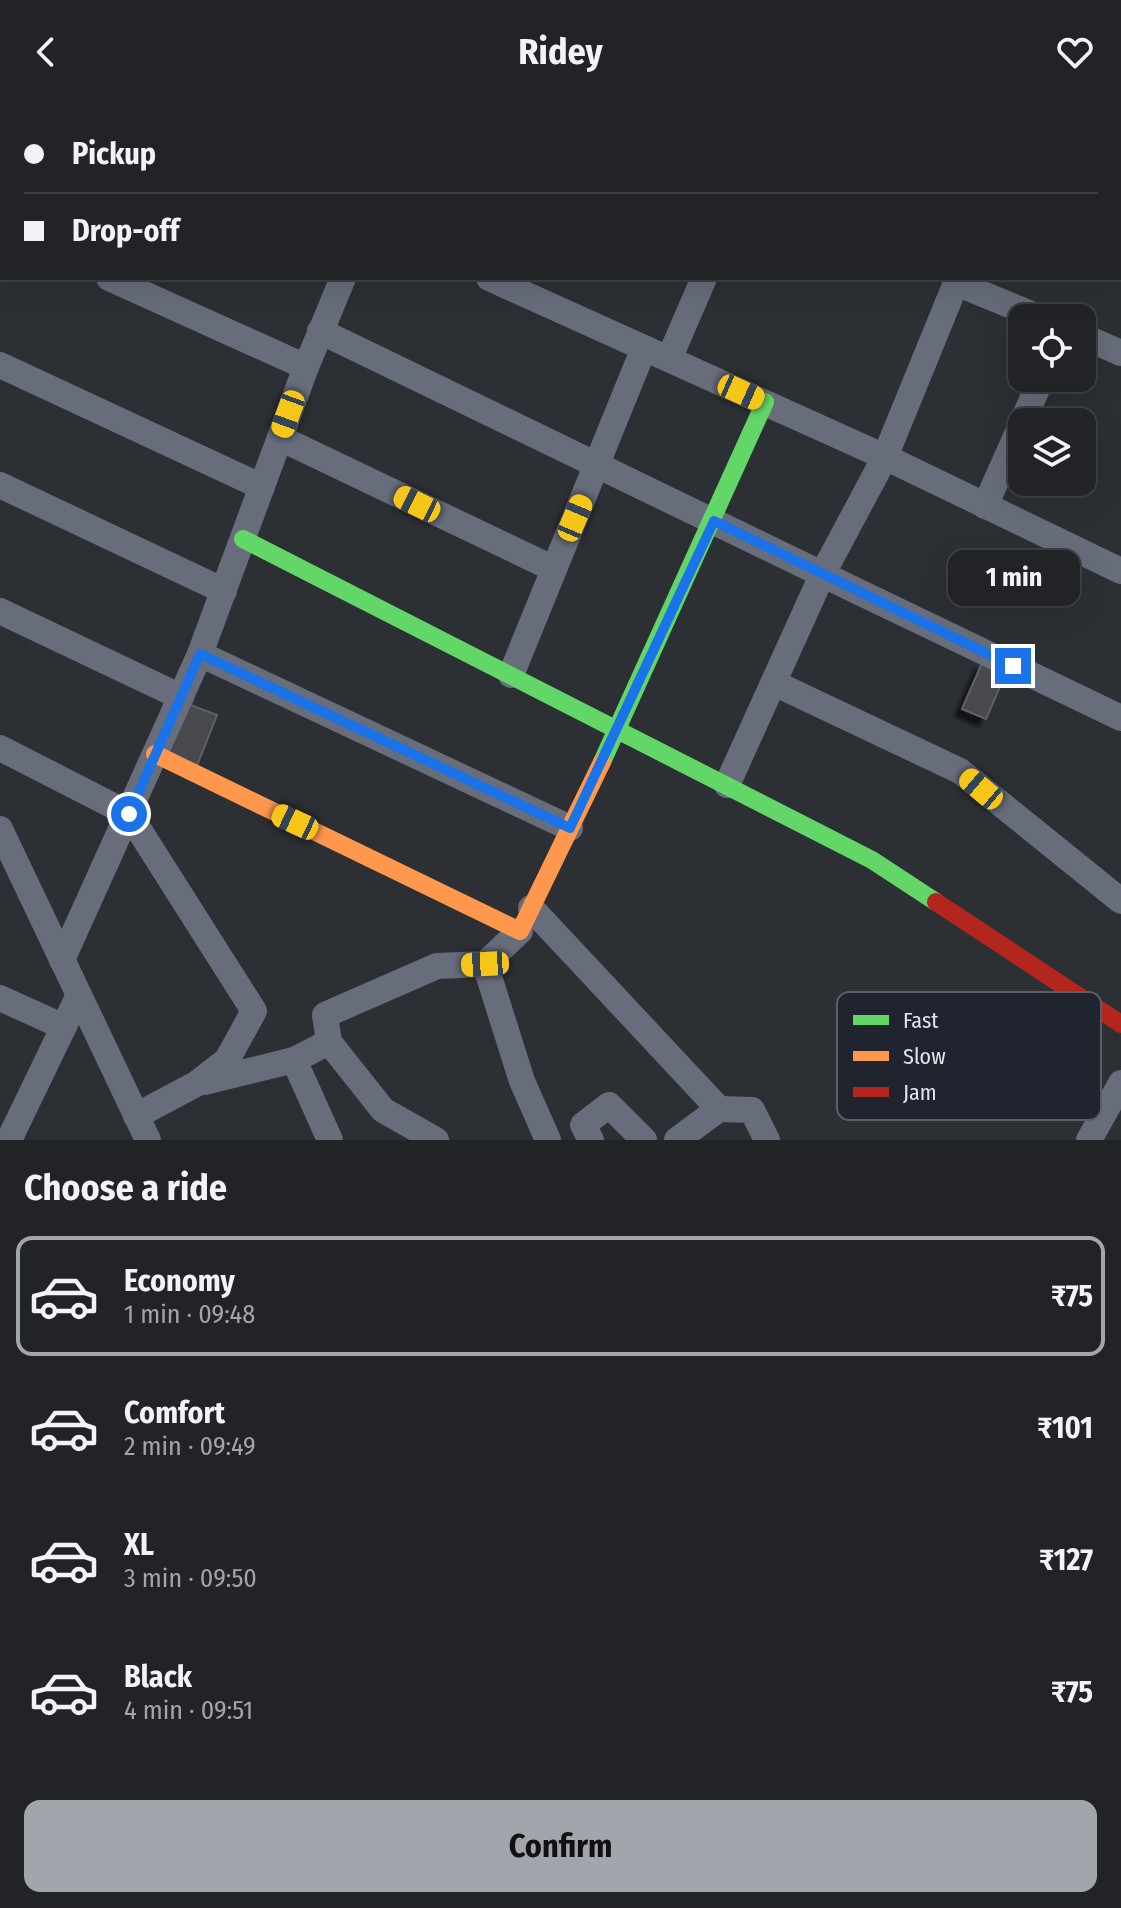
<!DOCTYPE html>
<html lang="en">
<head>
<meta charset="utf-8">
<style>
	:root { --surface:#212327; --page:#292b2f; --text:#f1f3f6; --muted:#a2a4a7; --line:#3e4044; --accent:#a2a5ac }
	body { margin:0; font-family:"Fira Sans Condensed",sans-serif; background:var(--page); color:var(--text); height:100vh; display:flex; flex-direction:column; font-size:30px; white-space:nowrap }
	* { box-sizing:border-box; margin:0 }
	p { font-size:26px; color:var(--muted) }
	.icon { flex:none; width:44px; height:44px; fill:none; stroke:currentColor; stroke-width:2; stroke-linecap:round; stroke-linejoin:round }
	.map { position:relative; height:1036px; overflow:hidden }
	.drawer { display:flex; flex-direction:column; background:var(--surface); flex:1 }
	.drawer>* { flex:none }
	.guide { position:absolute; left:0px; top:0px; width:1122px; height:176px; box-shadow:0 8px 32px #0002,0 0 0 2px var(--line); display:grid; align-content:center; height:176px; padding:0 24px; background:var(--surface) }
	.tools { position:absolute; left:1008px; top:200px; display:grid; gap:16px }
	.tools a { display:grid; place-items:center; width:88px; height:88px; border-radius:16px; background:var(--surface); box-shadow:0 8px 32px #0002,0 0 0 2px var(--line); font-size:40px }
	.end { position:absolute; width:36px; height:36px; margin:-18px; border:10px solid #1a73e8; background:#fff; box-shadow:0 0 0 4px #fff }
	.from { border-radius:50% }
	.bubble { position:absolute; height:56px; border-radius:16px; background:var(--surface); box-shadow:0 8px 32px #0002,0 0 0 2px var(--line); font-size:26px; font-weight:700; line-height:56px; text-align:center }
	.car { position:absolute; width:24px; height:48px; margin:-24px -12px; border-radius:10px; box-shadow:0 0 6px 2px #0007; background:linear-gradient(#f5c518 24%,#345 0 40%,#f5c518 0 76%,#345 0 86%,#f5c518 0) }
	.guide b { display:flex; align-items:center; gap:28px; height:76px; font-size:30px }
	.guide b+b { border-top:2px solid var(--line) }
	.guide i { width:20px; height:20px; background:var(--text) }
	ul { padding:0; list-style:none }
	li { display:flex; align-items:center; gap:24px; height:120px; margin:0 16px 12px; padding:0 8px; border:4px solid transparent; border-radius:16px }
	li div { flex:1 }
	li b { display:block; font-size:30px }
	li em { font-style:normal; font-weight:700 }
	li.selected { border-color:var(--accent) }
	li>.icon { width:72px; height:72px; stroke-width:1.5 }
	h2 { padding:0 24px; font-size:36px; line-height:96px }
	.button { display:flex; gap:16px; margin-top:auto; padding:16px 24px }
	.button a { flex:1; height:92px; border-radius:16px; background:var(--accent); color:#111; font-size:32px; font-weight:700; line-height:92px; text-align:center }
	header { display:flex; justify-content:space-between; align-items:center; height:104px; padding:0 24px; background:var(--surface); font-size:36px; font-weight:700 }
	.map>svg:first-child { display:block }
	.building { fill:#47494d; stroke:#5f6166; stroke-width:2; filter:url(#shadow) }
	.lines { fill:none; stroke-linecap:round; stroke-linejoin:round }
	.street { stroke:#686d7b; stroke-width:26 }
	.fast { stroke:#63d668; stroke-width:18 }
	.slow { stroke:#ff974d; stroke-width:18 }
	.jam { stroke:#b3261e; stroke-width:18 }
	.route { stroke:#1a73e8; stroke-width:10 }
	.key { fill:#20242e; stroke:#5a5e67; stroke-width:2 }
	.key-label { font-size:22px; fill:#e1e4ec }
</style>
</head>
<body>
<header><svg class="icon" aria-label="back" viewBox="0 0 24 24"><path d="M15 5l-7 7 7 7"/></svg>Ridey<svg class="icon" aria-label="heart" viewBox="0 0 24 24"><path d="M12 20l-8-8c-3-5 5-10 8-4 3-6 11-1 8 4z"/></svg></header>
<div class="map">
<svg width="1121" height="1036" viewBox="0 0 1121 1036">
	<defs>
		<filter id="shadow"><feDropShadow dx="-7" dy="7" stdDeviation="2" flood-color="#0009"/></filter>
	</defs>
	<rect width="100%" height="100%" fill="#2c2f34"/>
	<!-- building -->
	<g class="building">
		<polygon points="982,559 1006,569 986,615 962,605"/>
		<polygon points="188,600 217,611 196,664 167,653"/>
	</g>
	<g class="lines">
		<!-- street -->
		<g class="street">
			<polyline points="285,0 289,2"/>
			<polyline points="818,0 823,2"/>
			<polyline points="418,2 419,0"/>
			<polyline points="788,2 790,0"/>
			<polyline points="951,2 952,0"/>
			<polyline points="1120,124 1121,124"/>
			<polyline points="0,125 2,126"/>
			<polyline points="109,174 306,263"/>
			<polyline points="489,174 885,353 1121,467"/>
			<path d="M320 227C586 358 854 485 1121 614"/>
			<polyline points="1082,232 1121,249"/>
			<polyline points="669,255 704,174"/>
			<polyline points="0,261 262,383"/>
			<polyline points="1022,318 1042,274"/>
			<polyline points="280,334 554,465"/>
			<polyline points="0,381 224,487"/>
			<polyline points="985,402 1022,319"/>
			<polyline points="0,507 181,593"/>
			<polyline points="200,550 570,724"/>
			<polyline points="511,571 644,244"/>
			<polyline points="774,579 960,667 1121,797"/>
			<polyline points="0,644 129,710 254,907 227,956 196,980 136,1012"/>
			<polyline points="727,681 823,469 885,353 956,179 1041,214"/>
			<polyline points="0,725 148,1036"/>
			<polyline points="531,804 719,1005 677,1036"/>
			<polyline points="520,827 485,860 522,977 548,1036"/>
			<polyline points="62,856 200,550 306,263 343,174"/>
			<polyline points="0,894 64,923"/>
			<polyline points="329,938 383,1006 436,1036"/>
			<polyline points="294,956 330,1036"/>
			<polyline points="204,978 294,956 329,938 325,911 437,862 485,860"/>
			<polyline points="719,1005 752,1006 767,1036"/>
			<polyline points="9,1036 79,891"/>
			<polyline points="591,1036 583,1021 609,1001 644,1036"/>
			<polyline points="1089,1036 1121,979"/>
		</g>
		<!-- fast -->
		<g class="fast">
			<polyline points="243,435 872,756 936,798"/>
			<polyline points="602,658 765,298"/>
		</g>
		<!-- slow -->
		<polyline class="slow" points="155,650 520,827 602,658"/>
		<!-- jam -->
		<polyline class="jam" points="936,798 1121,920"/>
	</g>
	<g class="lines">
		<!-- route -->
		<polyline class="route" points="129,710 200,550 570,724 714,417 1013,562"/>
	</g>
	<!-- legend -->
	<rect x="837" y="888" width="264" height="128" rx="12" class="key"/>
	<rect x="853" y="911" width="36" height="10" fill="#63d668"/>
	<rect x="853" y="947" width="36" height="10" fill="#ff974d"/>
	<rect x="853" y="983" width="36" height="10" fill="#b3261e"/>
	<g class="key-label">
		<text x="903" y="924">Fast</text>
		<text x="903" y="960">Slow</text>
		<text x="903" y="996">Jam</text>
	</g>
</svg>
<div class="tools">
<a><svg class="icon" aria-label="locate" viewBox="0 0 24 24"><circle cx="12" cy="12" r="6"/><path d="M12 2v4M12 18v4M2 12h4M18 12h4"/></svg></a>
<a><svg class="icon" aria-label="layers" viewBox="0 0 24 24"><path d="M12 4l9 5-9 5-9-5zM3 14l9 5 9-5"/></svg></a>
</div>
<i class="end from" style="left:129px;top:710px"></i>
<i class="end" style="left:1013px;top:562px"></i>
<div class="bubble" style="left:948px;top:446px;width:132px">1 min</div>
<i class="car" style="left:741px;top:288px;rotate:114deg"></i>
<i class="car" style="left:288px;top:310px;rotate:200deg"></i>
<i class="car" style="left:417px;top:400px;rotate:296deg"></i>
<i class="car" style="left:575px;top:414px;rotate:23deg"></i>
<i class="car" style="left:981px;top:685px;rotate:310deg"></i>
<i class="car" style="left:295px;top:718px;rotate:295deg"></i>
<i class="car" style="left:485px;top:860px;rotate:267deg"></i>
<div class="guide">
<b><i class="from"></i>Pickup</b>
<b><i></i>Drop-off</b>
</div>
</div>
<section class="drawer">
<h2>Choose a ride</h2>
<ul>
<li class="selected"><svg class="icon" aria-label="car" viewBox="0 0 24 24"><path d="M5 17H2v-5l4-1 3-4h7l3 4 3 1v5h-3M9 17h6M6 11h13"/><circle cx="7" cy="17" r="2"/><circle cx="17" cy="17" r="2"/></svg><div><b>Economy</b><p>1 min · 09:48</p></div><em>₹75</em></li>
<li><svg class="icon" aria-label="car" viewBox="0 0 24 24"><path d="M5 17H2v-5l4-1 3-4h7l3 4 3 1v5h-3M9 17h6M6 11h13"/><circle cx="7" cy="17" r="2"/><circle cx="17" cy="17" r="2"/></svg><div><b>Comfort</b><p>2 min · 09:49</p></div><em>₹101</em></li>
<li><svg class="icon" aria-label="car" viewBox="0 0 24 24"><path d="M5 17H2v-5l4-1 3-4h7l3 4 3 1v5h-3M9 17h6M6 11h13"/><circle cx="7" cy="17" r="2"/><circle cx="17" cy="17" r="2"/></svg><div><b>XL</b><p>3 min · 09:50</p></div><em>₹127</em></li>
<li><svg class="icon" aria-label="car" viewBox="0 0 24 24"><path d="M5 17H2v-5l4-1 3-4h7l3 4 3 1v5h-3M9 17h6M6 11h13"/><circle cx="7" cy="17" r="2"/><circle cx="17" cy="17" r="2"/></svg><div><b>Black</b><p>4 min · 09:51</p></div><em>₹75</em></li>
</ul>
<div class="button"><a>Confirm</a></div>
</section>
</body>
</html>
